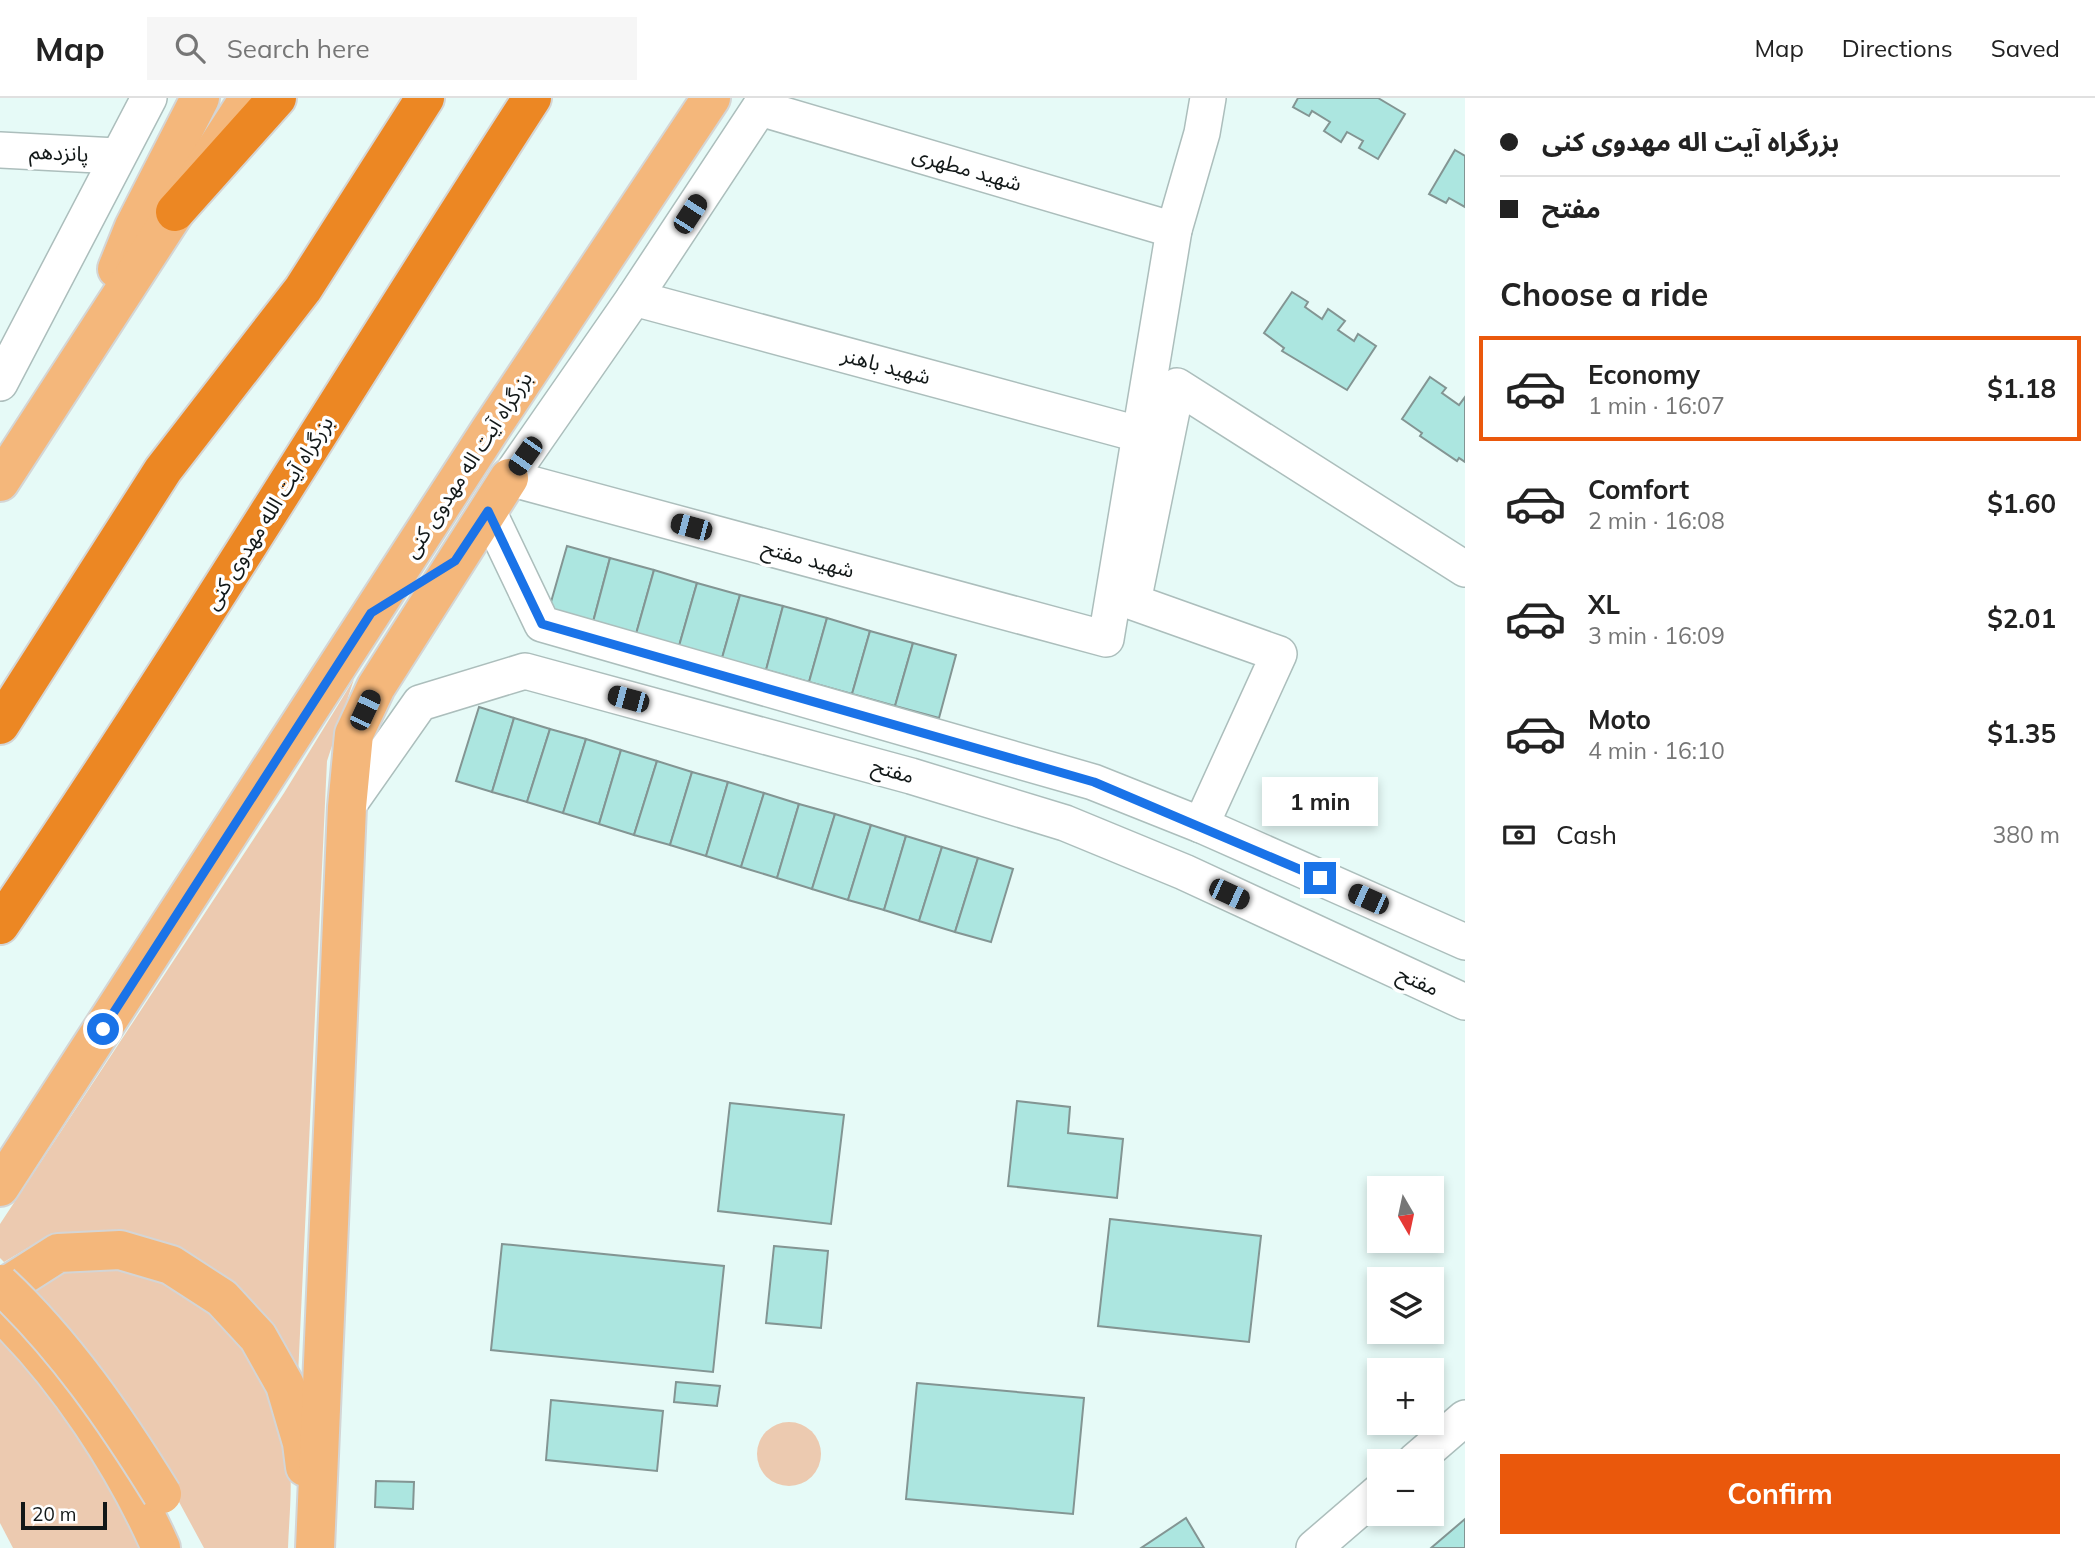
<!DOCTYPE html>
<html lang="en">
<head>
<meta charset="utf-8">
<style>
	:root { --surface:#fff; --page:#f6f6f6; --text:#222; --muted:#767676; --line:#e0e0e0; --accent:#ea580c }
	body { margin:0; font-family:Mulish,"Noto Sans Arabic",sans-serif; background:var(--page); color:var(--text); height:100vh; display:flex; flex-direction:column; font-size:26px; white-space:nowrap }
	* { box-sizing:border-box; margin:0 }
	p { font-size:23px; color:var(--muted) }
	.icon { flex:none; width:38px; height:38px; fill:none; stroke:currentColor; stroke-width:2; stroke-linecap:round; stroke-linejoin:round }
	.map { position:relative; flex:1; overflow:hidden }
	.panel { display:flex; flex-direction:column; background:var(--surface); width:630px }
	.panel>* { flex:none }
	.banner { display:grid; align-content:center; height:154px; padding:0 35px; background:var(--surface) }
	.needle { width:46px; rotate:171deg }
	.fabs { position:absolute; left:1367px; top:1078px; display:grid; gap:14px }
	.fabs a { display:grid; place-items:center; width:77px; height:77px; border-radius:0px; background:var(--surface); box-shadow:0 4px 10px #0003; font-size:35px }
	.scale { position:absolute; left:21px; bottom:18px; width:86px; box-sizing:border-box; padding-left:7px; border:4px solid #121818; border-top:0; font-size:19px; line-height:24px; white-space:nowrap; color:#121818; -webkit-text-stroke:5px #fff; paint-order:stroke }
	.end { position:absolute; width:32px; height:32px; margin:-16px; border:9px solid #1a73e8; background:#fff; box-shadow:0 0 0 4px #fff }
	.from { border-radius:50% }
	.bubble { position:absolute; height:49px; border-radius:0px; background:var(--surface); box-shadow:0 4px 10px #0003; font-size:23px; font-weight:700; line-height:49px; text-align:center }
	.car { position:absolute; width:21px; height:42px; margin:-21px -10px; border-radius:9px; box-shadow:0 0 5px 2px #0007; background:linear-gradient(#222 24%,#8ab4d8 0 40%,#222 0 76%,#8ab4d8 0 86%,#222 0) }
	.banner b { display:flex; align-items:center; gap:24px; height:66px; font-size:26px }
	.banner b+b { border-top:2px solid var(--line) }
	.banner i { width:18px; height:18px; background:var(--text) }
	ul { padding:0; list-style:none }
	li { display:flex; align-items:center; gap:21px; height:105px; margin:0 14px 10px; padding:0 21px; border:4px solid transparent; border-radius:0px }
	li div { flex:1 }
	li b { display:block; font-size:26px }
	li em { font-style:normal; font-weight:700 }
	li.current { border-color:var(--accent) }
	li>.icon { width:63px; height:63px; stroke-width:1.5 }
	h2 { padding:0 35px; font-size:32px; line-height:84px }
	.pay { display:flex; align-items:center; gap:18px; height:77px; padding:0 35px; font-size:26px }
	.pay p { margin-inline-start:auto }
	.primary-button { display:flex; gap:14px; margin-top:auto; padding:14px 35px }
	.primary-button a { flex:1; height:80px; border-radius:0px; background:var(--accent); color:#fff; font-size:28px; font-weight:700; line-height:80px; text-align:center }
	header { display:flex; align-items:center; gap:42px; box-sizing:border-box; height:98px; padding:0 35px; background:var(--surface); border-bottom:2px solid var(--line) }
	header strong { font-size:33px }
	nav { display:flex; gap:38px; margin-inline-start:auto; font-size:24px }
	.search { width:490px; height:63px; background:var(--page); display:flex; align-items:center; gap:18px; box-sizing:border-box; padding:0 24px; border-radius:0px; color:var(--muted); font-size:26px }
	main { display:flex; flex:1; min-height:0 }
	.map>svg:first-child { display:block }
	.green { fill:#eccab0 }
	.building { fill:#ace6e0; stroke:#839593; stroke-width:2 }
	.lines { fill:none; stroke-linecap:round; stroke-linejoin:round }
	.minor-casing { stroke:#acbebc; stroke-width:38 }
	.major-casing { stroke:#d4d5d5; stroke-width:42 }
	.highway-casing { stroke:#d4d5d5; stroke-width:42 }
	.minor { stroke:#fff; stroke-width:35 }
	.major { stroke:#f4b77b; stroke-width:38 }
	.highway { stroke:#ec8723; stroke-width:38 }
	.major-bridge-casing { stroke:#d4d5d5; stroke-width:42; stroke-linecap:butt }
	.major-bridge { stroke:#f4b77b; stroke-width:38 }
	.route { stroke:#1a73e8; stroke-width:9 }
	.labels { text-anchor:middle; stroke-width:7; stroke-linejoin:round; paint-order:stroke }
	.street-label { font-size:21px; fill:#121818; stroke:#fff }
</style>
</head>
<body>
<header>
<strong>Map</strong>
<div class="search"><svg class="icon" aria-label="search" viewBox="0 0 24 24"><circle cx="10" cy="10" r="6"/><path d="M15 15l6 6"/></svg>Search here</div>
<nav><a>Map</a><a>Directions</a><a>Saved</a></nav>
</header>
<main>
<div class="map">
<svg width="1465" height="1450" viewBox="0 0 1465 1450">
	<rect width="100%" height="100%" fill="#e6faf7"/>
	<!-- green -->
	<g class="green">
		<polygon points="354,581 327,663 298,1278 236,1187 185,1153 138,1138 76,1139 31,1148 4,1164 0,1160 0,1126 284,695"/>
		<path d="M84 1169C105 1169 127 1170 147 1177 223 1205 281 1278 289 1358 293 1388 289 1420 288 1450H204L126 1306 29 1187 53 1175Z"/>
		<polygon points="0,1236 92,1340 150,1450 13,1450 0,1425"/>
		<circle cx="789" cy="1356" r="32"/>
	</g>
	<!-- building -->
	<g class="building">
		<polygon points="1298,0 1378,0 1405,16 1378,61 1359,50 1363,43 1347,34 1341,44 1324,33 1330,24 1312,13 1309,18 1293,9"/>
		<polygon points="1455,52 1465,58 1465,109 1449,100 1446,105 1429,96"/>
		<polygon points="1292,194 1308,204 1305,209 1322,221 1328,211 1345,223 1338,232 1354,243 1358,236 1376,248 1347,292 1282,253 1284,250 1264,235"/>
		<polygon points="1430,279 1446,290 1442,295 1459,307 1465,299 1465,364 1459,360 1457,363 1420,338 1422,335 1402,321"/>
		<polygon points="567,448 610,460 593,524 549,511"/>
		<polygon points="610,460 654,472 636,536 593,524"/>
		<polygon points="654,472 697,485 679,548 636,536"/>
		<polygon points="697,485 740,497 722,560 679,548"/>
		<polygon points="740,497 783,508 766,572 722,560"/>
		<polygon points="783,508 827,520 809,584 766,572"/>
		<polygon points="827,520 870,533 852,596 809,584"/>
		<polygon points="870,533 913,545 895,608 852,596"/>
		<polygon points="913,545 956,557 939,620 895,608"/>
		<polygon points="479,609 514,620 492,694 456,683"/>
		<polygon points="514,620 550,631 527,704 492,694"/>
		<polygon points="550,631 586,641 563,715 527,704"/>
		<polygon points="586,641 621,652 599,726 563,715"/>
		<polygon points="621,652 657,663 634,737 599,726"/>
		<polygon points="657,663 692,674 670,747 634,737"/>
		<polygon points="692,674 728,684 706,758 670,747"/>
		<polygon points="728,684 764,695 741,769 706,758"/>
		<polygon points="764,695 799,706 777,780 741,769"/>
		<polygon points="799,706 835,716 812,791 777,780"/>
		<polygon points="835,716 871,727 848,802 812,791"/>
		<polygon points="871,727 906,738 884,812 848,802"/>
		<polygon points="906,738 942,749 919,823 884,812"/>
		<polygon points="942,749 978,760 955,834 919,823"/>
		<polygon points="978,760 1013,771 991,844 955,834"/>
		<polygon points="1017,1003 1070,1009 1068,1035 1123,1041 1117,1100 1008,1088"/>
		<polygon points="730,1005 844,1017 831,1126 718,1113"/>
		<polygon points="1110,1121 1261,1138 1249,1244 1098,1228"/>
		<polygon points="502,1146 724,1168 713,1274 491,1252"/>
		<polygon points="774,1148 828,1153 821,1230 766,1225"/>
		<polygon points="676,1284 720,1288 717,1308 674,1304"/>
		<polygon points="917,1285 1084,1300 1073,1416 906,1401"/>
		<polygon points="551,1302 663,1313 657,1373 546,1362"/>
		<polygon points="376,1383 414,1384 413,1411 375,1409"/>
		<polygon points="1186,1420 1204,1450 1141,1450"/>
		<polygon points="1465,1421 1465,1450 1431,1450"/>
	</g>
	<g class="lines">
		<!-- minor casing -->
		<g class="minor-casing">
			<g id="minor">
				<polyline points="766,0 634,200 509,380 1106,541 1174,132 1202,35 1208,0"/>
				<polyline points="760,10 1174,132"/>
				<polyline points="0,52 117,58"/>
				<polyline points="634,200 1138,336"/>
				<polyline points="0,285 149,0"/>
				<polyline points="488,413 542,526 1093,684 1201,727 1465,844"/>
				<polyline points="347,709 420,605 525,573 911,678 1065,725 1184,774 1465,904"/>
				<polyline points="1201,727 1279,556 1133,504 1177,288 1465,471"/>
				<polyline points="1415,1363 1465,1320"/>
				<polyline points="1314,1450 1379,1394"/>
			</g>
		</g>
		<!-- major casing -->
		<g class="major-casing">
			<g id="major">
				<polyline points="117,171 134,129 200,0"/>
				<polyline points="0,384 249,0"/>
				<polyline points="0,1089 490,332 711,0"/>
				<polyline points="0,1192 58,1155 120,1152 171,1167 222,1200 258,1239 285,1287 302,1345 305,1369"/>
				<path d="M0 1214C65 1276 125 1368 161 1450"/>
				<polyline points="315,1450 347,709 354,636 376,589 509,380"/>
			</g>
		</g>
		<!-- highway casing -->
		<g class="highway-casing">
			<g id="highway">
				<polyline points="175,114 277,0"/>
				<polyline points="0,627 163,372 303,191 425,0"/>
				<path d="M0 827C185 556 354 275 532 0"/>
			</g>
		</g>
		<!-- minor -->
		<use href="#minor" class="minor"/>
		<!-- major -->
		<use href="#major" class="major"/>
		<!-- highway -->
		<use href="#highway" class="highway"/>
		<!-- major-bridge casing -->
		<g class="major-bridge-casing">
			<path id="major-bridge" d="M0 1186C65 1247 115 1320 162 1396"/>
		</g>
		<!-- major-bridge -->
		<use href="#major-bridge" class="major-bridge"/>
	</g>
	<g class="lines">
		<!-- route -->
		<polyline class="route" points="103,931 371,515 455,463 488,413 542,526 1094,684 1320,780"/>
	</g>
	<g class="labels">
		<!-- street labels -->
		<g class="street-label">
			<text transform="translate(59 55) rotate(3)" y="7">پانزدهم</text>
			<text transform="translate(967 71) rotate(16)" y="7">شهید مطهری</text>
			<text transform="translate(886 268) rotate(15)" y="7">شهید باهنر</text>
			<text transform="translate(468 367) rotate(-57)" y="7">بزرگراه آیت اله مهدوی کنی</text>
			<text transform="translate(269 415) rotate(-58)" y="7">بزرگراه آیت الله مهدوی کنی</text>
			<text transform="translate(808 461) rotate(15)" y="7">شهید مفتح</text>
			<text transform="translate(893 673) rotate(16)" y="7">مفتح</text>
			<text transform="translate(1418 883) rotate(24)" y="7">مفتح</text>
		</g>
	</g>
</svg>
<div class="fabs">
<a><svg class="needle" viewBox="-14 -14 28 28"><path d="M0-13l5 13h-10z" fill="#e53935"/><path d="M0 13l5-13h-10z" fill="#767676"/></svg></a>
<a><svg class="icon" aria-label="layers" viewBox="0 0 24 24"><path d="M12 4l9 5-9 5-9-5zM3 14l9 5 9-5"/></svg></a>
<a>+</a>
<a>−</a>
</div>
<div class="scale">20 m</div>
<i class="end from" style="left:103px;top:931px"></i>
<i class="end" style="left:1320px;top:780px"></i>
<div class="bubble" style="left:1262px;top:679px;width:116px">1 min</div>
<i class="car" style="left:690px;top:116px;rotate:33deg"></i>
<i class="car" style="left:525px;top:358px;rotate:215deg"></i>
<i class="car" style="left:691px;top:429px;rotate:285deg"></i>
<i class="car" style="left:628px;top:601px;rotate:285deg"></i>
<i class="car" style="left:365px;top:612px;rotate:25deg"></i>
<i class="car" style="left:1229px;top:796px;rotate:115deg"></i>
<i class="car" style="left:1368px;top:801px;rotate:294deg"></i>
</div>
<section class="panel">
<div class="banner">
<b><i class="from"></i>بزرگراه آیت اله مهدوی کنی</b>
<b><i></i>مفتح</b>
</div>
<h2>Choose a ride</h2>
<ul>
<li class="current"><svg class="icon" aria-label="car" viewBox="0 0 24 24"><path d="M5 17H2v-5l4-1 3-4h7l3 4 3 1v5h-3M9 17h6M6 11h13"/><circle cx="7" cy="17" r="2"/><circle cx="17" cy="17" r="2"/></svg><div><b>Economy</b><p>1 min · 16:07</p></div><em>$1.18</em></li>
<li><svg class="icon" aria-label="car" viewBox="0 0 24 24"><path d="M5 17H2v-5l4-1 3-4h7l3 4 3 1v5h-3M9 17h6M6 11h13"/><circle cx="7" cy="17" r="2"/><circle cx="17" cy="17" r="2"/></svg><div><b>Comfort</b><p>2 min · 16:08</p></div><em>$1.60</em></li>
<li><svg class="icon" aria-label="car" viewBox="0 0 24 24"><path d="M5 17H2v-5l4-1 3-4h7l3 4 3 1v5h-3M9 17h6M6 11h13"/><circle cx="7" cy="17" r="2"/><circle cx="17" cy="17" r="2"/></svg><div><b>XL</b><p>3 min · 16:09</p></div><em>$2.01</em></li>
<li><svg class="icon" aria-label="car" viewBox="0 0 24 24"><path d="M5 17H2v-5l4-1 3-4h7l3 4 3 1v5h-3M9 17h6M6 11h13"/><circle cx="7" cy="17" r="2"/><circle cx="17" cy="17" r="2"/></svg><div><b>Moto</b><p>4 min · 16:10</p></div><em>$1.35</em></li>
</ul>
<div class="pay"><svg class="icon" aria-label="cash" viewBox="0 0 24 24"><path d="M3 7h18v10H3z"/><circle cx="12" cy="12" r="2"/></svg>Cash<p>380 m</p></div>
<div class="primary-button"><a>Confirm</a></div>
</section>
</main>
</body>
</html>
